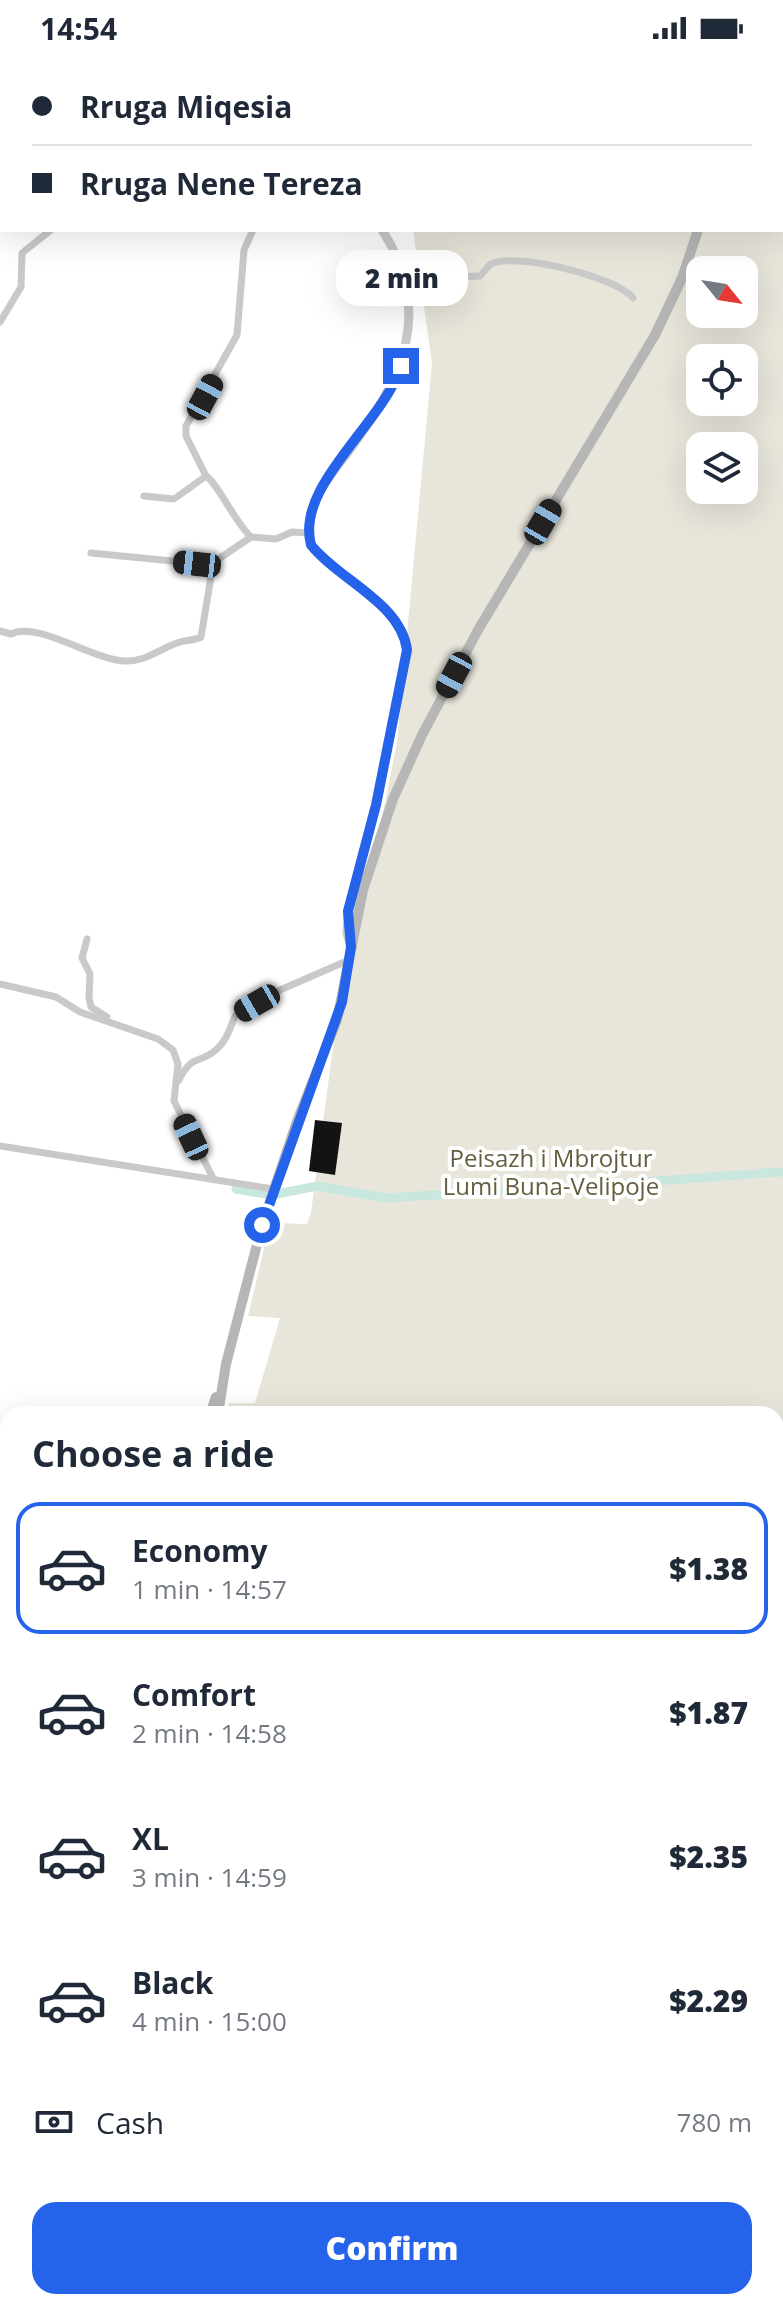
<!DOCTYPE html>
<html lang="en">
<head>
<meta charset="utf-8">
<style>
	:root { --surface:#fff; --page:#f6f6f7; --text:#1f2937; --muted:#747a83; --line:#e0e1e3; --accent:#2563eb }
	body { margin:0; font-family:"Open Sans",sans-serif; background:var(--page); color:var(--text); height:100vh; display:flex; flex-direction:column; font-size:30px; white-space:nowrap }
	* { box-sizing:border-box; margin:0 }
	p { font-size:26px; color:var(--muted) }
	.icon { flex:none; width:44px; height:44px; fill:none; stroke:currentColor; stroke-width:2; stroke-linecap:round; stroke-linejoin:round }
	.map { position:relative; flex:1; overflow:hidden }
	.sheet { position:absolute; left:0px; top:1350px; width:784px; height:904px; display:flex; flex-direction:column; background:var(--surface); border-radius:24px 24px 0 0; box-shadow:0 8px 32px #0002 }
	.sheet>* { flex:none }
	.top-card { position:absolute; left:0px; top:0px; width:784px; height:176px; box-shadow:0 8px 32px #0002; display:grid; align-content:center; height:176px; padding:0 32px; background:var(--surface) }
	.needle { width:52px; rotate:120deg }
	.buttons { position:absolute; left:686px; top:200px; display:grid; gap:16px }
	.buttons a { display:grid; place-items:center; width:72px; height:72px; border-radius:16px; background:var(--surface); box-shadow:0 8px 32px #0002; font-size:40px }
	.end { position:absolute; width:36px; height:36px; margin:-18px; border:10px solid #2563eb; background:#fff; box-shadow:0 0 0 4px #fff }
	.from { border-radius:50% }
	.bubble { position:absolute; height:56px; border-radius:24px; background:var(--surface); box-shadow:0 8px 32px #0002; font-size:26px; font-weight:800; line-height:56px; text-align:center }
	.car { position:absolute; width:24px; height:48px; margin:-24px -12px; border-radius:10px; box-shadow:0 0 6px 2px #0007; background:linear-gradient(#222 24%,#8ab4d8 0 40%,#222 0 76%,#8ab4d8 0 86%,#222 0) }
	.top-card b { display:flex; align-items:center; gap:28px; height:76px; font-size:30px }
	.top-card b+b { border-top:2px solid var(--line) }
	.top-card i { width:20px; height:20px; background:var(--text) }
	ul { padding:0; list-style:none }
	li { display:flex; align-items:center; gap:24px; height:132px; margin:0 16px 12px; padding:0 16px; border:4px solid transparent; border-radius:24px }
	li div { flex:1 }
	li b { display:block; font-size:30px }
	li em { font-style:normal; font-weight:800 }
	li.selected { border-color:var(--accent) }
	li>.icon { width:72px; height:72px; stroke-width:1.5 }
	h2 { padding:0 32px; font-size:36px; line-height:96px }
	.pay { display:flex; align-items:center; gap:20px; height:88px; padding:0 32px; font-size:30px }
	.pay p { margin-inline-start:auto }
	.button { display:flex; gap:16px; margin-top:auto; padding:16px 32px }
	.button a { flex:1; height:92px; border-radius:24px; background:var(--accent); color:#fff; font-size:32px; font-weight:800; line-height:92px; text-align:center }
	.status { display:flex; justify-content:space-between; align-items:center; height:56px; padding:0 40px; background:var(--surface); direction:ltr }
	.status svg { height:22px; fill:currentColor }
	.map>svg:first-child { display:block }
	.green { fill:#e8e6db; fill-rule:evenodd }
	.water { fill:#c8e7df }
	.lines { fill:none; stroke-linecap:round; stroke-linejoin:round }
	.canal { stroke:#c8e7df; stroke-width:9 }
	.building { fill:#131313 }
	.minor { stroke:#c9c9c9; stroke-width:7 }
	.tertiary { stroke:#c9c9c9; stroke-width:9 }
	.secondary { stroke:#b6b6b6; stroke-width:10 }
	.primary { stroke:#a4a4a4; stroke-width:11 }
	.route { stroke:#2563eb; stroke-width:10 }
	.labels { text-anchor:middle; stroke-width:8; stroke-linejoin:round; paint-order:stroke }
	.park-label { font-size:24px; fill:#635f3e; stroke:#fff }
</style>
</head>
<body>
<div class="status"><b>14:54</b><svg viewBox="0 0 49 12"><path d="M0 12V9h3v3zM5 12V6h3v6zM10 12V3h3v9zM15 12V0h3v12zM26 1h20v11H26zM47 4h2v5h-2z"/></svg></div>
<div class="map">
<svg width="783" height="2254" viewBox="0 0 783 2254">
	<rect width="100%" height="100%" fill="#fff"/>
	<!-- green -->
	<path class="green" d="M273 0H783V2254H0V1781L8 1775V2246H776V1358H226L229 1347H255L280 1262 248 1260 270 1167 307 1168 311 1156 337 961 366 842 397 686 432 307 413 174H782V2ZM700 214H744V258H700ZM700 302H744V346H700ZM700 390H744V434H700Z"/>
	<!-- water -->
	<g class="water">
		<polygon points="783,1918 783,2025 776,2029 776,1923"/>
		<polygon points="8,2101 8,2246 119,2246 111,2254 0,2254 0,2104"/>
		<polygon points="389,2246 776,2246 783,2247 783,2254 393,2254"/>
	</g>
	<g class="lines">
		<!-- canal -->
		<g class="canal">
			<polyline points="761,1117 783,1116"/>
			<polyline points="236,1133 272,1139 317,1130 385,1142 535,1133"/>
			<polyline points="542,1133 754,1118"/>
			<polyline points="777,1386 783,1385"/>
		</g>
	</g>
	<!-- building -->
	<polygon class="building" points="315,1064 342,1067 335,1119 309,1115"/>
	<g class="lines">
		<!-- minor -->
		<g class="minor">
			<polyline points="92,2 94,0"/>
			<polyline points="0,52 2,52"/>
			<path d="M404 223 480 220C483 217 489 208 493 207 518 197 617 221 633 242"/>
			<polyline points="0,266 21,231 22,197 51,174"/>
			<polyline points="206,420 186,380 186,370 237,279 244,194 253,174"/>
			<path d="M144 440 174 443 206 420C219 429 234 465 251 481"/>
			<polyline points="91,497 213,509"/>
			<path d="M0 575 11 578C37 565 92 603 124 605 145 606 158 594 177 587 185 584 193 585 201 581L213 509 220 502 251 481 276 483 292 476 308 477"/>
			<polyline points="87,883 82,902 90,918 89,942 91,951 107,961"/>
			<polyline points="0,928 56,941 80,956 158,983 173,994 178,1008 174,1045 213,1122"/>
			<path d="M179 1024C191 998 201 1008 217 993 227 984 230 972 235 960L280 934 349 904"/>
			<polyline points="0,1090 273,1133"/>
			<polyline points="0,1457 8,1457"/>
			<polyline points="0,1595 8,1590"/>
		</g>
		<!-- tertiary -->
		<g class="tertiary">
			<polyline points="251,0 252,2"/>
			<path d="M351 891 347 877 348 855 376 749 407 594C401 547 338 524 311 489 301 449 329 422 351 392 402 323 435 255 382 174"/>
		</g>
		<!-- secondary -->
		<g class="secondary">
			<polyline points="697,0 698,2"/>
			<polyline points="210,1358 216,1341"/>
			<polyline points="218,1358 226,1308 262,1169 297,1065 337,964 363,834 393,743 422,679 478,574 655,279 682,222 698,174"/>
		</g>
		<!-- primary -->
		<g class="primary">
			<polyline points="776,1406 783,1406"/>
			<polyline points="0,1673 8,1663"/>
		</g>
	</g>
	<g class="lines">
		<!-- route -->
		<path class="route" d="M262 1169 342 946 351 891 348 855 376 749 407 594C401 547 339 524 311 489 295 429 383 368 401 310"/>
	</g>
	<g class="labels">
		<!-- park labels -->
		<g class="park-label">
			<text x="551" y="1111">Peisazh i Mbrojtur<tspan x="551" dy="28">Lumi Buna-Velipoje</tspan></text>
		</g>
	</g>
</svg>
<div class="buttons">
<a><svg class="needle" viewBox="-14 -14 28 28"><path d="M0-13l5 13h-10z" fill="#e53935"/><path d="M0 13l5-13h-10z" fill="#747a83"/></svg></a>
<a><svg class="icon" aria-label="locate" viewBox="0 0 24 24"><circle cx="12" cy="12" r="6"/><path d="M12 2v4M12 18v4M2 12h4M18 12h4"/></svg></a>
<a><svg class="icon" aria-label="layers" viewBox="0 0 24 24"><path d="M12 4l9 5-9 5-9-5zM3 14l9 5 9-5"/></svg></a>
</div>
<i class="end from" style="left:262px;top:1169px"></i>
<i class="end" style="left:401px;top:310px"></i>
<div class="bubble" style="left:336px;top:194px;width:132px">2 min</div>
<i class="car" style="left:205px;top:341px;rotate:28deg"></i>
<i class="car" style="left:543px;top:466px;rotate:30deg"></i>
<i class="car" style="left:197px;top:508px;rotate:276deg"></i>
<i class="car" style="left:454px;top:619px;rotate:208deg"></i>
<i class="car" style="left:257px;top:947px;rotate:240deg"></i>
<i class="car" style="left:191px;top:1081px;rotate:335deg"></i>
<div class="top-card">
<b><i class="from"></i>Rruga Miqesia</b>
<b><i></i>Rruga Nene Tereza</b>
</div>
<section class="sheet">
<h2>Choose a ride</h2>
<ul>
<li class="selected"><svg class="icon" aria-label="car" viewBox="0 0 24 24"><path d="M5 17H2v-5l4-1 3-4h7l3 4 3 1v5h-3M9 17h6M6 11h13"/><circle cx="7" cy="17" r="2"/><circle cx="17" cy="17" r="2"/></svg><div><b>Economy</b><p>1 min · 14:57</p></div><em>$1.38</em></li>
<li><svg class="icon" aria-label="car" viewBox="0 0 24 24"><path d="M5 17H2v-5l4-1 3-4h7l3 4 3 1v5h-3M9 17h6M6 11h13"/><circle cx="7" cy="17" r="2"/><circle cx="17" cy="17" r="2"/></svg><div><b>Comfort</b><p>2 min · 14:58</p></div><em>$1.87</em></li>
<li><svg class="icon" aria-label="car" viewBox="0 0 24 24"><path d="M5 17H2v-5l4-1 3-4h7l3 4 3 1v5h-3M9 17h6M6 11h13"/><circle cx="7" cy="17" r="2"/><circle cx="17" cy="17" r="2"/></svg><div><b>XL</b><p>3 min · 14:59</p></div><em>$2.35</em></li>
<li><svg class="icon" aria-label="car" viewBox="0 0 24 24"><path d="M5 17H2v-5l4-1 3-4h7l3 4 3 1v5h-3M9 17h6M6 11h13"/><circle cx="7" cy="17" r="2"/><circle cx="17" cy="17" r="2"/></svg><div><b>Black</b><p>4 min · 15:00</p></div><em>$2.29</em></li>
</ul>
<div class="pay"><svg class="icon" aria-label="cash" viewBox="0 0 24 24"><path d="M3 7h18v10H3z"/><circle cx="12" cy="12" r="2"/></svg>Cash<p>780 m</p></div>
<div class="button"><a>Confirm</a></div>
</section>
</div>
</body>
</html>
